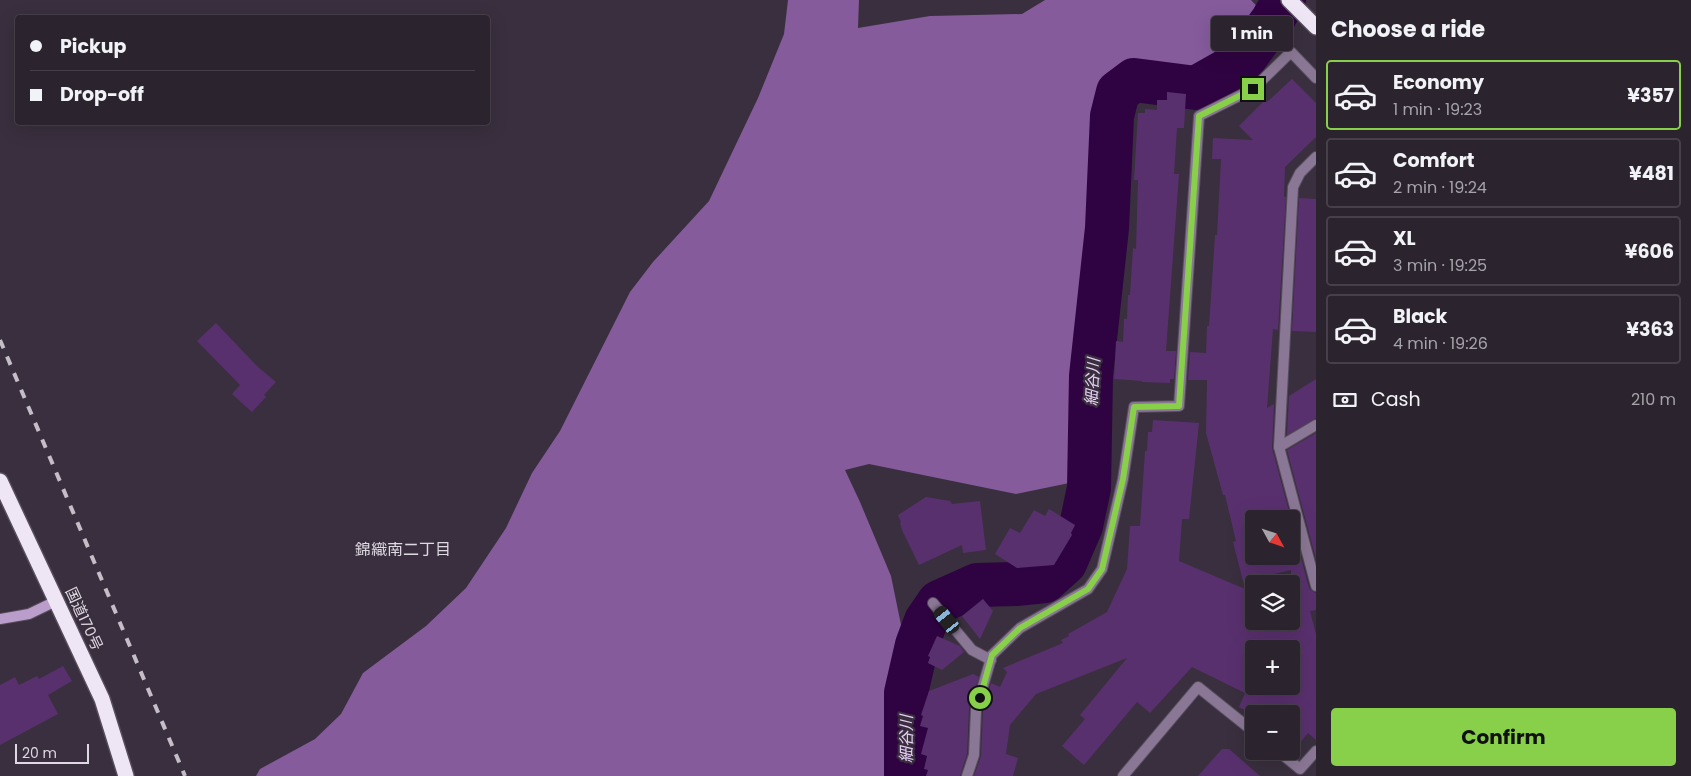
<!DOCTYPE html>
<html lang="en">
<head>
<meta charset="utf-8">
<style>
	:root { --surface:#2b232e; --page:#332b36; --text:#f1f3f6; --muted:#a6a4aa; --line:#47404a; --accent:#88cf4a }
	body { margin:0; font-family:Poppins,"Noto Sans JP",sans-serif; background:var(--page); color:var(--text); height:100vh; display:flex; flex-direction:column; font-size:19px; white-space:nowrap }
	* { box-sizing:border-box; margin:0 }
	p { font-size:16px; color:var(--muted) }
	.icon { flex:none; width:28px; height:28px; fill:none; stroke:currentColor; stroke-width:2; stroke-linecap:round; stroke-linejoin:round }
	.map { position:relative; flex:1; overflow:hidden }
	.sheet { display:flex; flex-direction:column; background:var(--surface); width:375px }
	.sheet>* { flex:none }
	.guide { position:absolute; left:15px; top:15px; width:475px; height:110px; border-radius:5px; box-shadow:0 5px 20px #0002,0 0 0 1px var(--line); display:grid; align-content:center; height:110px; padding:0 15px; background:var(--surface) }
	.needle { width:32px; rotate:130deg }
	.fabs { position:absolute; left:1245px; top:510px; display:grid; gap:10px }
	.fabs a { display:grid; place-items:center; width:55px; height:55px; border-radius:5px; background:var(--surface); box-shadow:0 5px 20px #0002,0 0 0 1px var(--line); font-size:25px }
	.scale { position:absolute; left:15px; bottom:12px; width:74px; box-sizing:border-box; padding-left:5px; border:2px solid #ded8e2; border-top:0; font-size:14px; line-height:18px; white-space:nowrap; color:#ded8e2; -webkit-text-stroke:4px #392f3e; paint-order:stroke }
	.end { position:absolute; width:22px; height:22px; margin:-11px; border:6px solid #88cf4a; background:#111; box-shadow:0 0 0 2px #111 }
	.from { border-radius:50% }
	.bubble { position:absolute; height:35px; border-radius:5px; background:var(--surface); box-shadow:0 5px 20px #0002,0 0 0 1px var(--line); font-size:16px; font-weight:700; line-height:35px; text-align:center }
	.car { position:absolute; width:15px; height:30px; margin:-15px -8px; border-radius:6px; box-shadow:0 0 4px 1px #0007; background:linear-gradient(#222 24%,#8ab4d8 0 40%,#222 0 76%,#8ab4d8 0 86%,#222 0) }
	.guide b { display:flex; align-items:center; gap:18px; height:48px; font-size:19px }
	.guide b+b { border-top:1px solid var(--line) }
	.guide i { width:12px; height:12px; background:var(--text) }
	ul { padding:0; list-style:none }
	li { display:flex; align-items:center; gap:15px; height:70px; margin:0 10px 8px; padding:0 5px; border:2px solid var(--line); border-radius:5px }
	li div { flex:1 }
	li b { display:block; font-size:19px }
	li em { font-style:normal; font-weight:700 }
	li.active { border-color:var(--accent) }
	li>.icon { width:45px; height:45px; stroke-width:1.5 }
	h2 { padding:0 15px; font-size:22px; line-height:60px }
	.pay { display:flex; align-items:center; gap:12px; height:55px; padding:0 15px; font-size:19px }
	.pay p { margin-inline-start:auto }
	.button { display:flex; gap:10px; margin-top:auto; padding:10px 15px }
	.button a { flex:1; height:58px; border-radius:5px; background:var(--accent); color:#111; font-size:20px; font-weight:700; line-height:58px; text-align:center }
	main { display:flex; flex:1; min-height:0 }
	.map>svg:first-child { display:block }
	.forest { fill:#855b9c }
	.lines { fill:none; stroke-linecap:round; stroke-linejoin:round }
	.river { stroke:#2f0341; stroke-width:44 }
	.building { fill:#59306e; fill-rule:evenodd }
	.street-casing { stroke:#574d5c; stroke-width:12 }
	.secondary-casing { stroke:#574d5c; stroke-width:12 }
	.highway-casing { stroke:#574d5c; stroke-width:18 }
	.street { stroke:#8a7795; stroke-width:10 }
	.secondary { stroke:#bb9dcc; stroke-width:10 }
	.highway { stroke:#efe6f5; stroke-width:15 }
	.rail { stroke:#c5bec9; stroke-width:4; stroke-dasharray:9 9; stroke-linecap:butt }
	.route { stroke:#88cf4a; stroke-width:6 }
	.labels { text-anchor:middle; stroke-width:4.5; stroke-linejoin:round; paint-order:stroke }
	.street-label { font-size:15px; fill:#ded8e2; stroke:#392f3e }
	.water-label { font-size:16px; font-style:italic; fill:#e9d2f7; stroke:#392f3e }
	.neighbourhood-label { font-size:16px; fill:#ded8e2; stroke:#392f3e }
</style>
</head>
<body>
<main>
<div class="map">
<svg width="1316" height="776" viewBox="0 0 1316 776">
	<rect width="100%" height="100%" fill="#392f3e"/>
	<!-- forest -->
	<polygon class="forest" points="788,0 859,0 858,28 930,16 1022,14 1045,0 1251,0 1265,15 1237,56 1188,76 1130,71 1112,86 1105,116 1102,232 1085,376 1079,481 1016,494 869,464 845,470 860,502 891,576 908,659 899,693 899,776 256,776 260,769 315,739 341,714 363,673 426,626 466,588 506,528 532,473 560,431 630,292 653,262 709,201 758,98 784,34"/>
	<g class="lines">
		<!-- river -->
		<polyline class="river" points="906,776 906,693 917,645 926,621 939,602 977,585 1016,584 1045,581 1065,563 1081,526 1089,488 1091,376 1107,228 1112,116 1118,92 1134,80 1196,88 1242,62 1272,21 1284,0"/>
	</g>
	<!-- building -->
	<g class="building">
		<path d="M1292 79 1316 103V137L1285 167 1284 197H1286L1278 330 1273 329 1267 408 1274 404 1272 448 1291 519H1254V556H1291V520L1309 588 1312 591 1316 593V610L1310 611 1316 634V740L1308 733 1292 753 1291 714H1252L1239 707 1245 693 1192 667 1150 713 1137 702 1084 765 1062 746 1085 719 1080 715 1127 658 1036 694 1010 725 1006 754 1018 758 1013 776H974L981 756 983 711 991 683 1000 687 1007 672 1003 668 1063 643 1061 640 1069 636 1068 634 1107 612 1127 569 1130 526H1140L1145 451H1147L1148 432H1152L1153 420 1199 423 1189 519H1182L1179 561 1245 589 1233 542 1236 541 1225 495H1223L1206 433 1207 380H1188L1190 352 1206 353 1207 326H1209L1215 235H1217L1221 159H1212L1213 138 1253 140 1239 126 1265 100 1267 102ZM1291 570V621H1274L1254 627V579ZM1254 649H1291V686H1254Z"/>
		<polygon points="1167,92 1186,94 1184,128 1177,128 1174,174 1179,174 1166,351 1176,351 1174,379 1170,379 1170,383 1142,382 1142,381 1114,379 1116,341 1123,342 1124,319 1127,319 1128,295 1130,295 1133,248 1136,249 1138,180 1134,180 1138,113 1145,113 1145,109 1157,110 1157,100 1167,100"/>
		<polygon points="1299,198 1316,199 1316,332 1292,331"/>
		<polygon points="216,323 258,367 276,382 264,395 266,397 252,412 232,394 240,385 197,341"/>
		<polygon points="1316,379 1316,418 1287,435 1289,396"/>
		<polygon points="1316,433 1316,559 1287,450"/>
		<polygon points="926,497 950,501 952,504 980,501 986,550 963,553 962,545 919,565 902,530 900,523 901,522 898,515"/>
		<polygon points="1049,509 1075,525 1071,533 1072,535 1054,565 1017,568 995,554 1010,528 1020,533 1034,510 1045,516"/>
		<polygon points="983,599 993,611 980,639 962,616"/>
		<polygon points="937,636 960,646 964,652 942,670 928,663 930,657 928,656"/>
		<polygon points="63,666 72,681 48,695 58,714 0,745 0,685 15,677 19,685 37,676 39,679"/>
		<polygon points="973,674 979,677 969,708 967,754 960,776 926,776 928,770 924,769 927,756 921,754 928,728 920,726 923,716 921,715 929,691"/>
		<polygon points="1222,749 1229,749 1260,776 1198,776"/>
	</g>
	<g class="lines">
		<!-- street casing -->
		<g class="street-casing">
			<g id="street">
				<polyline points="1316,157 1300,173 1293,187 1279,447 1316,586"/>
				<polyline points="1279,447 1316,425"/>
				<polyline points="933,603 972,650 991,660"/>
				<polyline points="1278,751 1300,769 1316,751"/>
				<polyline points="967,776 974,755 976,710 992,655 1020,628 1088,589 1102,569 1123,479 1134,407 1179,406 1199,116 1253,89 1291,52 1316,78"/>
				<polyline points="1123,776 1198,687 1254,732"/>
			</g>
		</g>
		<!-- secondary casing -->
		<g class="secondary-casing">
			<polyline id="secondary" points="0,619 29,614 56,601"/>
		</g>
		<!-- highway casing -->
		<g class="highway-casing">
			<g id="highway">
				<polyline points="1289,0 1316,27"/>
				<polyline points="0,481 102,699 126,776"/>
			</g>
		</g>
		<!-- street -->
		<use href="#street" class="street"/>
		<!-- secondary -->
		<use href="#secondary" class="secondary"/>
		<!-- highway -->
		<use href="#highway" class="highway"/>
		<!-- rail -->
		<polyline class="rail" points="0,340 185,776"/>
	</g>
	<g class="lines">
		<!-- route -->
		<polyline class="route" points="980,698 992,655 1020,628 1088,589 1102,569 1123,479 1134,407 1179,406 1199,116 1253,89"/>
	</g>
	<g class="labels">
		<!-- street labels -->
		<g class="street-label">
			<text transform="translate(84 619) rotate(65)" y="5">国道170号</text>
		</g>
		<!-- water labels -->
		<g class="water-label">
			<text transform="translate(1092 382) rotate(-87)" y="6">細谷川</text>
			<text transform="translate(906 739) rotate(-90)" y="6">細谷川</text>
		</g>
		<!-- neighbourhood labels -->
		<g class="neighbourhood-label">
			<text x="403" y="555">錦織南二丁目</text>
		</g>
	</g>
</svg>
<div class="fabs">
<a><svg class="needle" viewBox="-14 -14 28 28"><path d="M0-13l5 13h-10z" fill="#e53935"/><path d="M0 13l5-13h-10z" fill="#a6a4aa"/></svg></a>
<a><svg class="icon" aria-label="layers" viewBox="0 0 24 24"><path d="M12 4l9 5-9 5-9-5zM3 14l9 5 9-5"/></svg></a>
<a>+</a>
<a>−</a>
</div>
<div class="scale">20 m</div>
<i class="end from" style="left:980px;top:698px"></i>
<i class="end" style="left:1253px;top:89px"></i>
<div class="bubble" style="left:1211px;top:16px;width:82px">1 min</div>
<i class="car" style="left:947px;top:620px;rotate:321deg"></i>
<div class="guide">
<b><i class="from"></i>Pickup</b>
<b><i></i>Drop-off</b>
</div>
</div>
<section class="sheet">
<h2>Choose a ride</h2>
<ul>
<li class="active"><svg class="icon" aria-label="car" viewBox="0 0 24 24"><path d="M5 17H2v-5l4-1 3-4h7l3 4 3 1v5h-3M9 17h6M6 11h13"/><circle cx="7" cy="17" r="2"/><circle cx="17" cy="17" r="2"/></svg><div><b>Economy</b><p>1 min · 19:23</p></div><em>¥357</em></li>
<li><svg class="icon" aria-label="car" viewBox="0 0 24 24"><path d="M5 17H2v-5l4-1 3-4h7l3 4 3 1v5h-3M9 17h6M6 11h13"/><circle cx="7" cy="17" r="2"/><circle cx="17" cy="17" r="2"/></svg><div><b>Comfort</b><p>2 min · 19:24</p></div><em>¥481</em></li>
<li><svg class="icon" aria-label="car" viewBox="0 0 24 24"><path d="M5 17H2v-5l4-1 3-4h7l3 4 3 1v5h-3M9 17h6M6 11h13"/><circle cx="7" cy="17" r="2"/><circle cx="17" cy="17" r="2"/></svg><div><b>XL</b><p>3 min · 19:25</p></div><em>¥606</em></li>
<li><svg class="icon" aria-label="car" viewBox="0 0 24 24"><path d="M5 17H2v-5l4-1 3-4h7l3 4 3 1v5h-3M9 17h6M6 11h13"/><circle cx="7" cy="17" r="2"/><circle cx="17" cy="17" r="2"/></svg><div><b>Black</b><p>4 min · 19:26</p></div><em>¥363</em></li>
</ul>
<div class="pay"><svg class="icon" aria-label="cash" viewBox="0 0 24 24"><path d="M3 7h18v10H3z"/><circle cx="12" cy="12" r="2"/></svg>Cash<p>210 m</p></div>
<div class="button"><a>Confirm</a></div>
</section>
</main>
</body>
</html>
